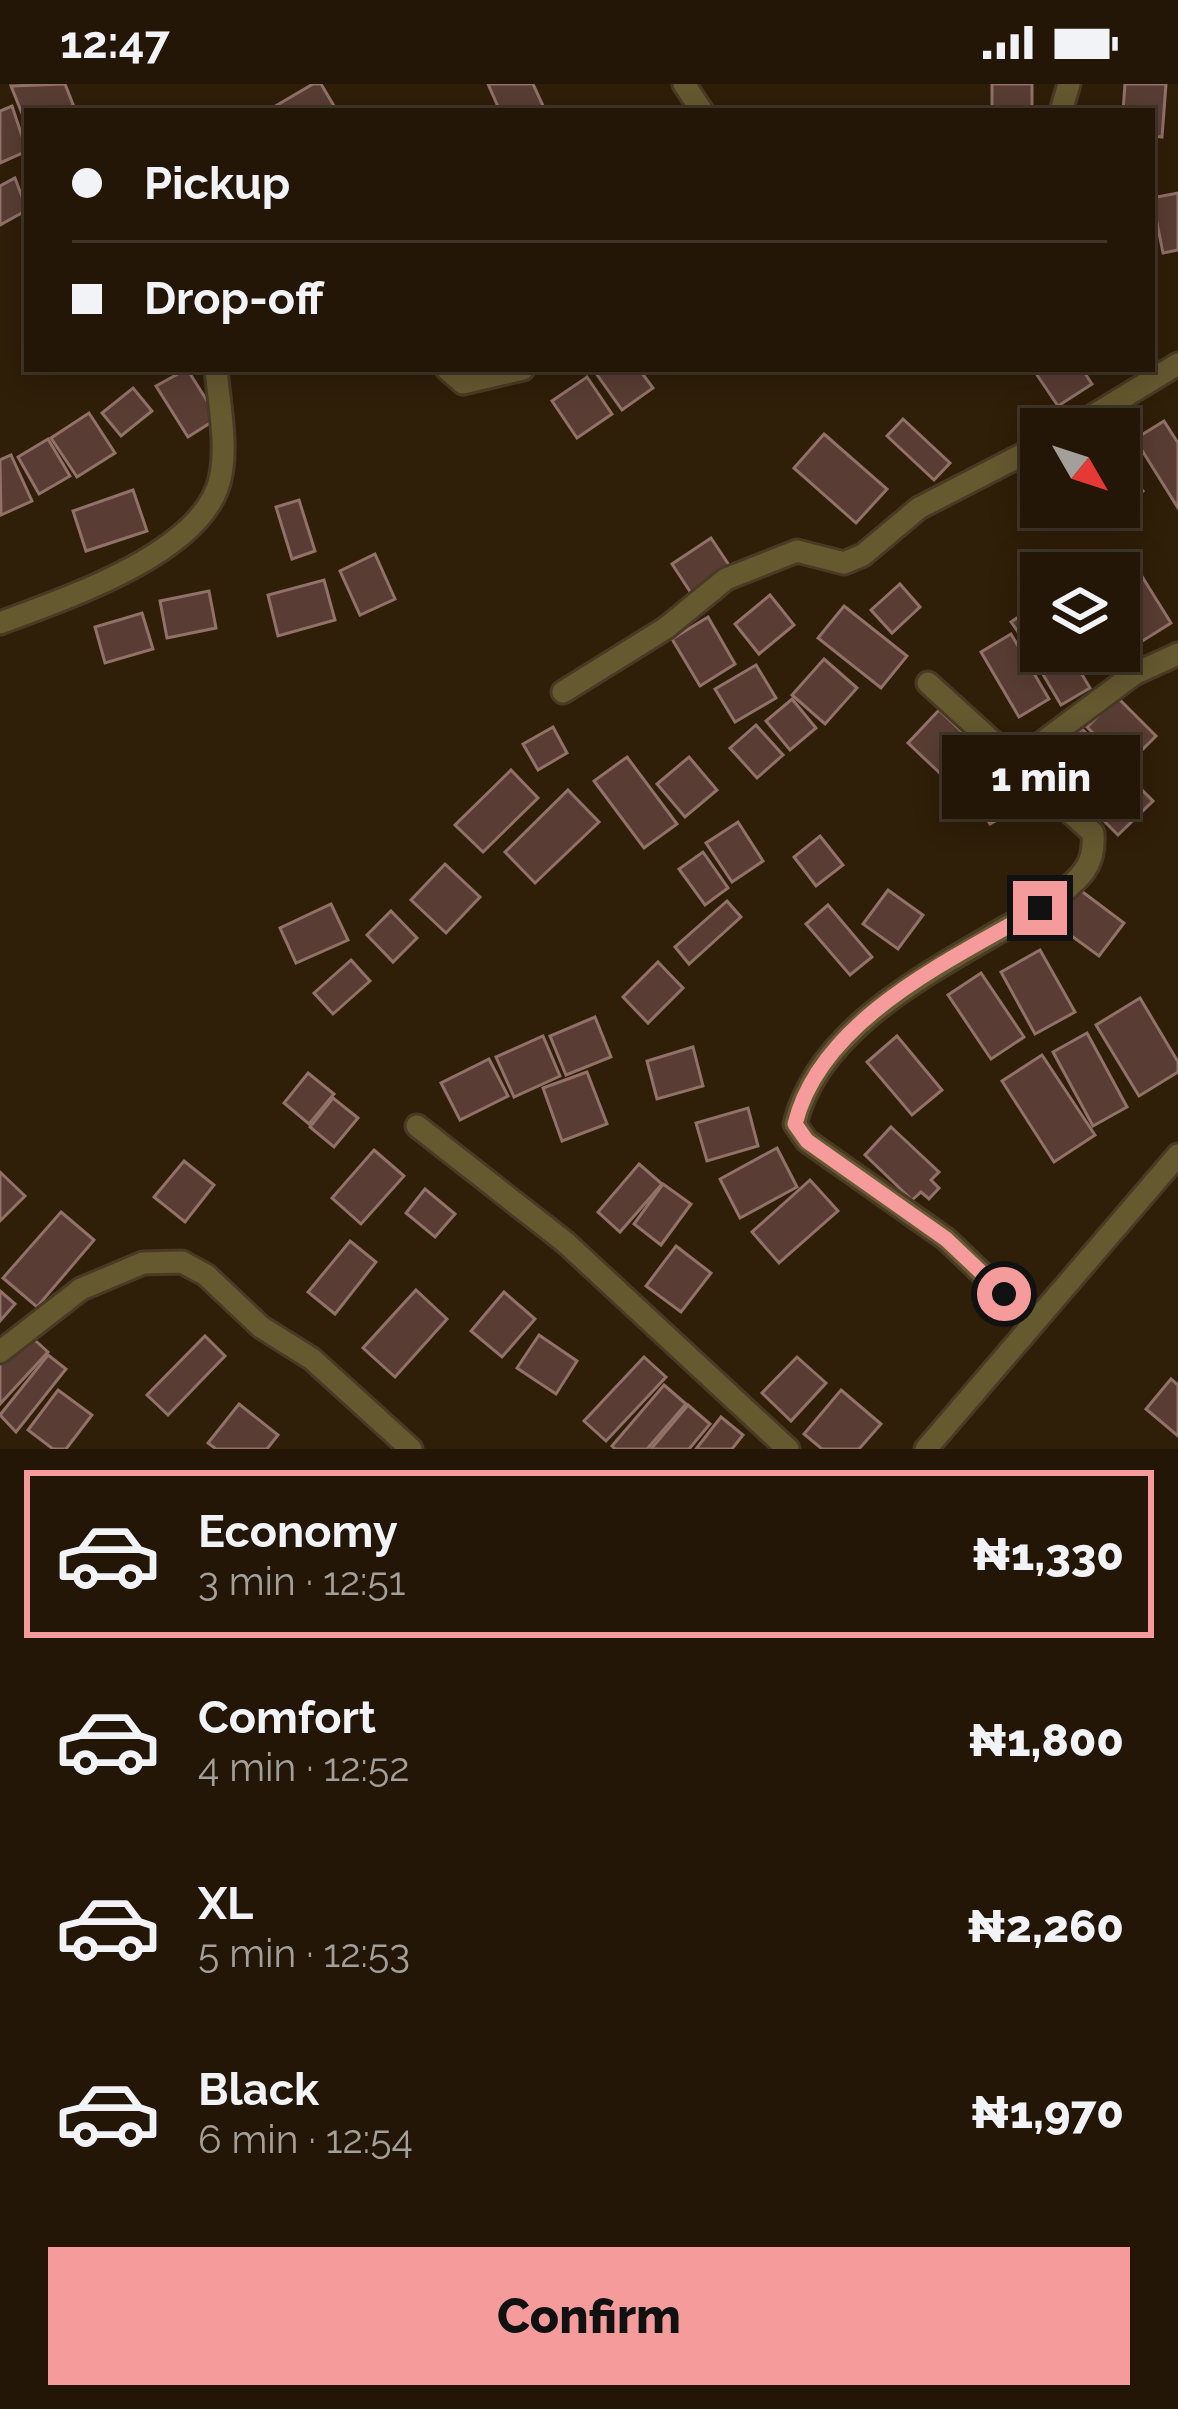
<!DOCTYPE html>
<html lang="en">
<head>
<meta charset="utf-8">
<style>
	:root { --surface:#231606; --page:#2b1f10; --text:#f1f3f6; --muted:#a39f9b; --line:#403528; --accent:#f59b9c }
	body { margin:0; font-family:Raleway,sans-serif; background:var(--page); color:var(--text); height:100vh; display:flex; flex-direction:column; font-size:45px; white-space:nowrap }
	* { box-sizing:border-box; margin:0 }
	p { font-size:39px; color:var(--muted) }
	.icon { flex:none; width:66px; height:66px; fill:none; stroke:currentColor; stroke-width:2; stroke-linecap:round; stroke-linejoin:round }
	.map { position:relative; height:1365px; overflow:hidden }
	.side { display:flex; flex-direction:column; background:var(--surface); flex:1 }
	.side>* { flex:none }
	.banner { position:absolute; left:24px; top:24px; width:1131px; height:264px; border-radius:0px; box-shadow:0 6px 30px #0003,0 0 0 3px var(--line); display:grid; align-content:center; height:264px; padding:0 48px; background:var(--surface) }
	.needle { width:78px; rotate:129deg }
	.buttons { position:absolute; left:1020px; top:324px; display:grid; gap:24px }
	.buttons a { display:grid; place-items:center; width:120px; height:120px; border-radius:0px; background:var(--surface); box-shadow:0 6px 30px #0003,0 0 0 3px var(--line); font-size:60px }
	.end { position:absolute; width:54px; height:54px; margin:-27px; border:15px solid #f59b9c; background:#111; box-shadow:0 0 0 6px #111 }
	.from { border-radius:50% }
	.bubble { position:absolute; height:84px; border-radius:0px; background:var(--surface); box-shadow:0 6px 30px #0003,0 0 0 3px var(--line); font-size:39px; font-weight:800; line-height:84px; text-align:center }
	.banner b { display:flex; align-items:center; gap:42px; height:114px; font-size:45px }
	.banner b+b { border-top:3px solid var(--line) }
	.banner i { width:30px; height:30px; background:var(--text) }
	ul { padding:21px 0 0; list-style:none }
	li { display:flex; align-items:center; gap:36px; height:168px; margin:0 24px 18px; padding:0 24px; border:6px solid transparent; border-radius:0px }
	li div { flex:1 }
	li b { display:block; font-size:45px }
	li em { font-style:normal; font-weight:800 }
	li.selected { border-color:var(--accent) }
	li>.icon { width:108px; height:108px; stroke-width:1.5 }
	.action { display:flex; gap:24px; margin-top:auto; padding:24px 48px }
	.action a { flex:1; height:138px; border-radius:0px; background:var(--accent); color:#111; font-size:48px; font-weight:800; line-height:138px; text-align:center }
	.status { display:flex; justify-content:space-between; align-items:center; height:84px; padding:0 60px; background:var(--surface); direction:ltr }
	.status svg { height:33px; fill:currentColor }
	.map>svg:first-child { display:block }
	.building { fill:#593d34; stroke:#917168; stroke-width:3 }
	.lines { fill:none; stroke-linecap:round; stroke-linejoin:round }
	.minor-casing { stroke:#4a3a25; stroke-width:27 }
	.minor { stroke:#655930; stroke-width:21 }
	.route { stroke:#f59b9c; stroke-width:15 }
</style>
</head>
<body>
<div class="status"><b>12:47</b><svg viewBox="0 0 49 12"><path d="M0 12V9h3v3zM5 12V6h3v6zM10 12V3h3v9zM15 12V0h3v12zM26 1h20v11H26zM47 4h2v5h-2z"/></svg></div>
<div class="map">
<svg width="1178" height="1365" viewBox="0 0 1178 1365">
	<rect width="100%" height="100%" fill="#2f1e08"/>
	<!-- building -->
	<g class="building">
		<polygon points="65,0 74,23 27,27 27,42 11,2"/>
		<polygon points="313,0 321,0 337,27 267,27"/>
		<polygon points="488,0 533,0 545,26 500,27"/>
		<rect x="992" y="0" width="40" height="27"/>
		<polygon points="1125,0 1166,0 1162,53 1152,52 1152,27 1123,27"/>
		<polygon points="12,22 27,67 0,79 0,27"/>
		<polygon points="15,94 27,126 0,141 0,102"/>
		<polygon points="1178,109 1178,166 1163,169 1152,114"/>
		<polygon points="187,285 218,334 188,353 156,302"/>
		<polygon points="593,285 639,285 653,304 622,326"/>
		<polygon points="1033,285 1082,285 1092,300 1058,322"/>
		<polygon points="587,293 612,330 577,354 552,317"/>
		<polygon points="133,304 152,327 121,352 102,329"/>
		<polygon points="89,329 115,369 77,393 51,354"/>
		<polygon points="903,335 950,379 934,396 887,352"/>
		<polygon points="1164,337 1178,359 1178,424 1135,355"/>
		<polygon points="824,350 887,405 856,439 794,384"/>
		<polygon points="48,355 70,392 39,410 18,373"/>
		<polygon points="11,371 32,417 1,431 0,376"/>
		<polygon points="1119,378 1143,407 1104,440 1090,423 1119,423"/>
		<polygon points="133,406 147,447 86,467 73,427"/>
		<polygon points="299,416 315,467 292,475 276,423"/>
		<polygon points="711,454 731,484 691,509 672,480"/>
		<polygon points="375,470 395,515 360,531 340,487"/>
		<polygon points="1138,486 1171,539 1136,561 1119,534 1119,498"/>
		<polygon points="324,496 335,536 278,552 268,511"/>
		<polygon points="900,500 920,523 892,549 871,526"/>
		<polygon points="209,507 216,544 167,554 160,517"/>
		<polygon points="770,511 794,541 759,570 735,540"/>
		<polygon points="844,522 907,572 881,604 818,554"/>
		<polygon points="1033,523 1041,534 1041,557 1030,565 1011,538"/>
		<polygon points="142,529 153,565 105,579 95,543"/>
		<polygon points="708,533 735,580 700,602 672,555"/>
		<polygon points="1011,550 1049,615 1019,633 981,568"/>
		<polygon points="1041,564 1068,567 1090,604 1061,621 1031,570"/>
		<polygon points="824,575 857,604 825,640 792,611"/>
		<polygon points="756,581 776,614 735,638 715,605"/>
		<polygon points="1117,613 1156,652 1126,682 1087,643"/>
		<polygon points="792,615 816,644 790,666 766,637"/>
		<polygon points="939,626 993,677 962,710 908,659"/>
		<polygon points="756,641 783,671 757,694 730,664"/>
		<polygon points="553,643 567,669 538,686 523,660"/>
		<polygon points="1082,645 1119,682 1082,720 1044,682"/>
		<polygon points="627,673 677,740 644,764 594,697"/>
		<polygon points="689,673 717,706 685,733 657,700"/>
		<polygon points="511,686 538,714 483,768 455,741"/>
		<polygon points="1128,692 1153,717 1118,751 1094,727"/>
		<polygon points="1013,693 1028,718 990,740 975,715"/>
		<polygon points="568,706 599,738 535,799 505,768"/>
		<polygon points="738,738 763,777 732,798 706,759"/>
		<polygon points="820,752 843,781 816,802 794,773"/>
		<polygon points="703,768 728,804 705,821 679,785"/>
		<polygon points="445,780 480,813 446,849 411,816"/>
		<polygon points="1076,803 1124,839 1099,872 1051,837"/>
		<polygon points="888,806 923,831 898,865 863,840"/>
		<polygon points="727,817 741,833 689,880 675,863"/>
		<polygon points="331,820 348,856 296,879 280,844"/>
		<polygon points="828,821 872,873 850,891 806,840"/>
		<polygon points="391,827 417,854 393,878 367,851"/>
		<polygon points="1040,866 1075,928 1035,950 1001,888"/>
		<polygon points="351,876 370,897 333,930 314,909"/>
		<polygon points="658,878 683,904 648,939 623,913"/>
		<polygon points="981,889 1024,953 991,975 948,911"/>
		<polygon points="1140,914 1178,978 1178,988 1139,1012 1096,941"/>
		<polygon points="595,933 611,973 566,991 550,952"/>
		<polygon points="1087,949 1127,1023 1093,1042 1053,968"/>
		<polygon points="543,952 560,992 514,1013 496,973"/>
		<polygon points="897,952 942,1006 912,1031 867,978"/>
		<polygon points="693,963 703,1002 657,1015 647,977"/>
		<polygon points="1042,971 1095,1051 1054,1078 1002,997"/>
		<polygon points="489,975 508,1012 460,1036 441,999"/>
		<polygon points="587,988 607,1040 562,1057 543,1004"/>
		<polygon points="308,989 334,1010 309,1040 284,1019"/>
		<polygon points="333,1014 358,1034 334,1063 310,1043"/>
		<polygon points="748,1024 758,1062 707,1077 696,1039"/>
		<polygon points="891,1043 939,1088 931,1096 939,1104 929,1115 921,1108 912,1116 865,1071"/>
		<polygon points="777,1064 797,1103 740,1134 720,1095"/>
		<polygon points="374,1066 404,1092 361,1140 332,1114"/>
		<polygon points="184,1077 214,1101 185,1138 154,1113"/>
		<polygon points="639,1080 662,1100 620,1148 598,1128"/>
		<polygon points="0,1088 25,1112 0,1137"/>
		<polygon points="810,1096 838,1127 779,1179 752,1148"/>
		<polygon points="663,1100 691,1120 661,1161 634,1140"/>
		<polygon points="425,1105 455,1130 435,1153 406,1129"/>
		<polygon points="61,1128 94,1156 37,1223 3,1194"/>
		<polygon points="350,1157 376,1178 335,1230 308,1208"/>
		<polygon points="676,1162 711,1189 681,1228 646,1202"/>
		<polygon points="416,1206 447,1235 395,1293 363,1264"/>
		<polygon points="0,1207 15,1220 0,1237"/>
		<polygon points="504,1208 535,1235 502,1273 471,1247"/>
		<polygon points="28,1250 48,1268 0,1320 0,1281"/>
		<polygon points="539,1251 577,1277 556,1310 517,1284"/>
		<polygon points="205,1252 225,1272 168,1331 147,1311"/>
		<polygon points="48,1271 66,1285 16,1348 0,1331"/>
		<polygon points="644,1273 666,1293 606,1357 584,1337"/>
		<polygon points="797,1273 826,1299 791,1337 762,1309"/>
		<polygon points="1171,1295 1178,1301 1178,1352 1146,1325"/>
		<polygon points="664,1301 686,1320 647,1365 615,1365 612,1362"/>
		<polygon points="58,1306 92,1331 66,1365 53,1365 28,1346"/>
		<polygon points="841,1306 881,1340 859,1365 822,1365 804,1350"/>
		<polygon points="239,1320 278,1351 267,1365 216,1365 208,1359"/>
		<polygon points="688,1321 710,1340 689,1365 651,1365"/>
		<polygon points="721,1333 743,1351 732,1365 696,1365"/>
	</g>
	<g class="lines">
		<!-- minor casing -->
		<g class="minor-casing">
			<g id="minor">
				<polyline points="684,0 702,27"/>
				<polyline points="1061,27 1069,0"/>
				<polyline points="447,285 463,299 523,285"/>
				<polyline points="1071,345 1178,280"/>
				<path d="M0 539C64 515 191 473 217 405 230 371 219 321 216 285"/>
				<path d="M928 599 1093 749C1094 765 1092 778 1081 791 1061 814 1030 830 1005 844 927 890 818 945 795 1040L807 1057 946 1155 1032 1237"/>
				<polyline points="563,608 666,544 726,495 797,467 844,479 863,471 919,424 1041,361"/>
				<polyline points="1016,678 1134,590 1178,570"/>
				<polyline points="417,1042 565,1158 788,1365"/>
				<polyline points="0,1268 81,1205 143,1179 182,1178 206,1191 261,1243 312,1275 411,1365"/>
				<polyline points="926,1365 1178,1071"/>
			</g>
		</g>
		<!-- minor -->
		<use href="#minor" class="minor"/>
	</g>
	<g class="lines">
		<!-- route -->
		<path class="route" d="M1004 1210 946 1155 807 1057 795 1040C821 934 953 875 1040 824"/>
	</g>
</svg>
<div class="buttons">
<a><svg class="needle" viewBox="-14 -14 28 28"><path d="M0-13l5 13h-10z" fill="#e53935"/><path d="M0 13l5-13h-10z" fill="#a39f9b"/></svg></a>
<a><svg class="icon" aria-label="layers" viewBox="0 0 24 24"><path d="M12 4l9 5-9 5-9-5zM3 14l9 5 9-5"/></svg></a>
</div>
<i class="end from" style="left:1004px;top:1210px"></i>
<i class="end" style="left:1040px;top:824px"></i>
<div class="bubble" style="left:942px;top:651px;width:198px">1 min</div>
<div class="banner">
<b><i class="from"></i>Pickup</b>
<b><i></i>Drop-off</b>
</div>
</div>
<section class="side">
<ul>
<li class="selected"><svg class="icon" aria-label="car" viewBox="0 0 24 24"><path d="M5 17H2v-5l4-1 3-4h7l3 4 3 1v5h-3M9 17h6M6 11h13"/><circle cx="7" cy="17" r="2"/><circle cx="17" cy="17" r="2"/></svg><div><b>Economy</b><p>3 min · 12:51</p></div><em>₦1,330</em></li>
<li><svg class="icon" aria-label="car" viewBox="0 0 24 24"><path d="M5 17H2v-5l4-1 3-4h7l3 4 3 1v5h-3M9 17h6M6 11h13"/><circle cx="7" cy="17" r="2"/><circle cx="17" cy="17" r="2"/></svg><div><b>Comfort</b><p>4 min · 12:52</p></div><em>₦1,800</em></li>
<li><svg class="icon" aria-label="car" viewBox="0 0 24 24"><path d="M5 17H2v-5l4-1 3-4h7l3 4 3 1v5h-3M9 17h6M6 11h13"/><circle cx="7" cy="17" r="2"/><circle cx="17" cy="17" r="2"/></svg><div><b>XL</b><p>5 min · 12:53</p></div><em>₦2,260</em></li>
<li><svg class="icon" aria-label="car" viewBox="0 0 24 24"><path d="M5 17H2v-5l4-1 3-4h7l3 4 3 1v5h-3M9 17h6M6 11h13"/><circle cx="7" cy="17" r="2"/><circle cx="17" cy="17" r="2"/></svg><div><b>Black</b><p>6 min · 12:54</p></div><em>₦1,970</em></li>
</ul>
<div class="action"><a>Confirm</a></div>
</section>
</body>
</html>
